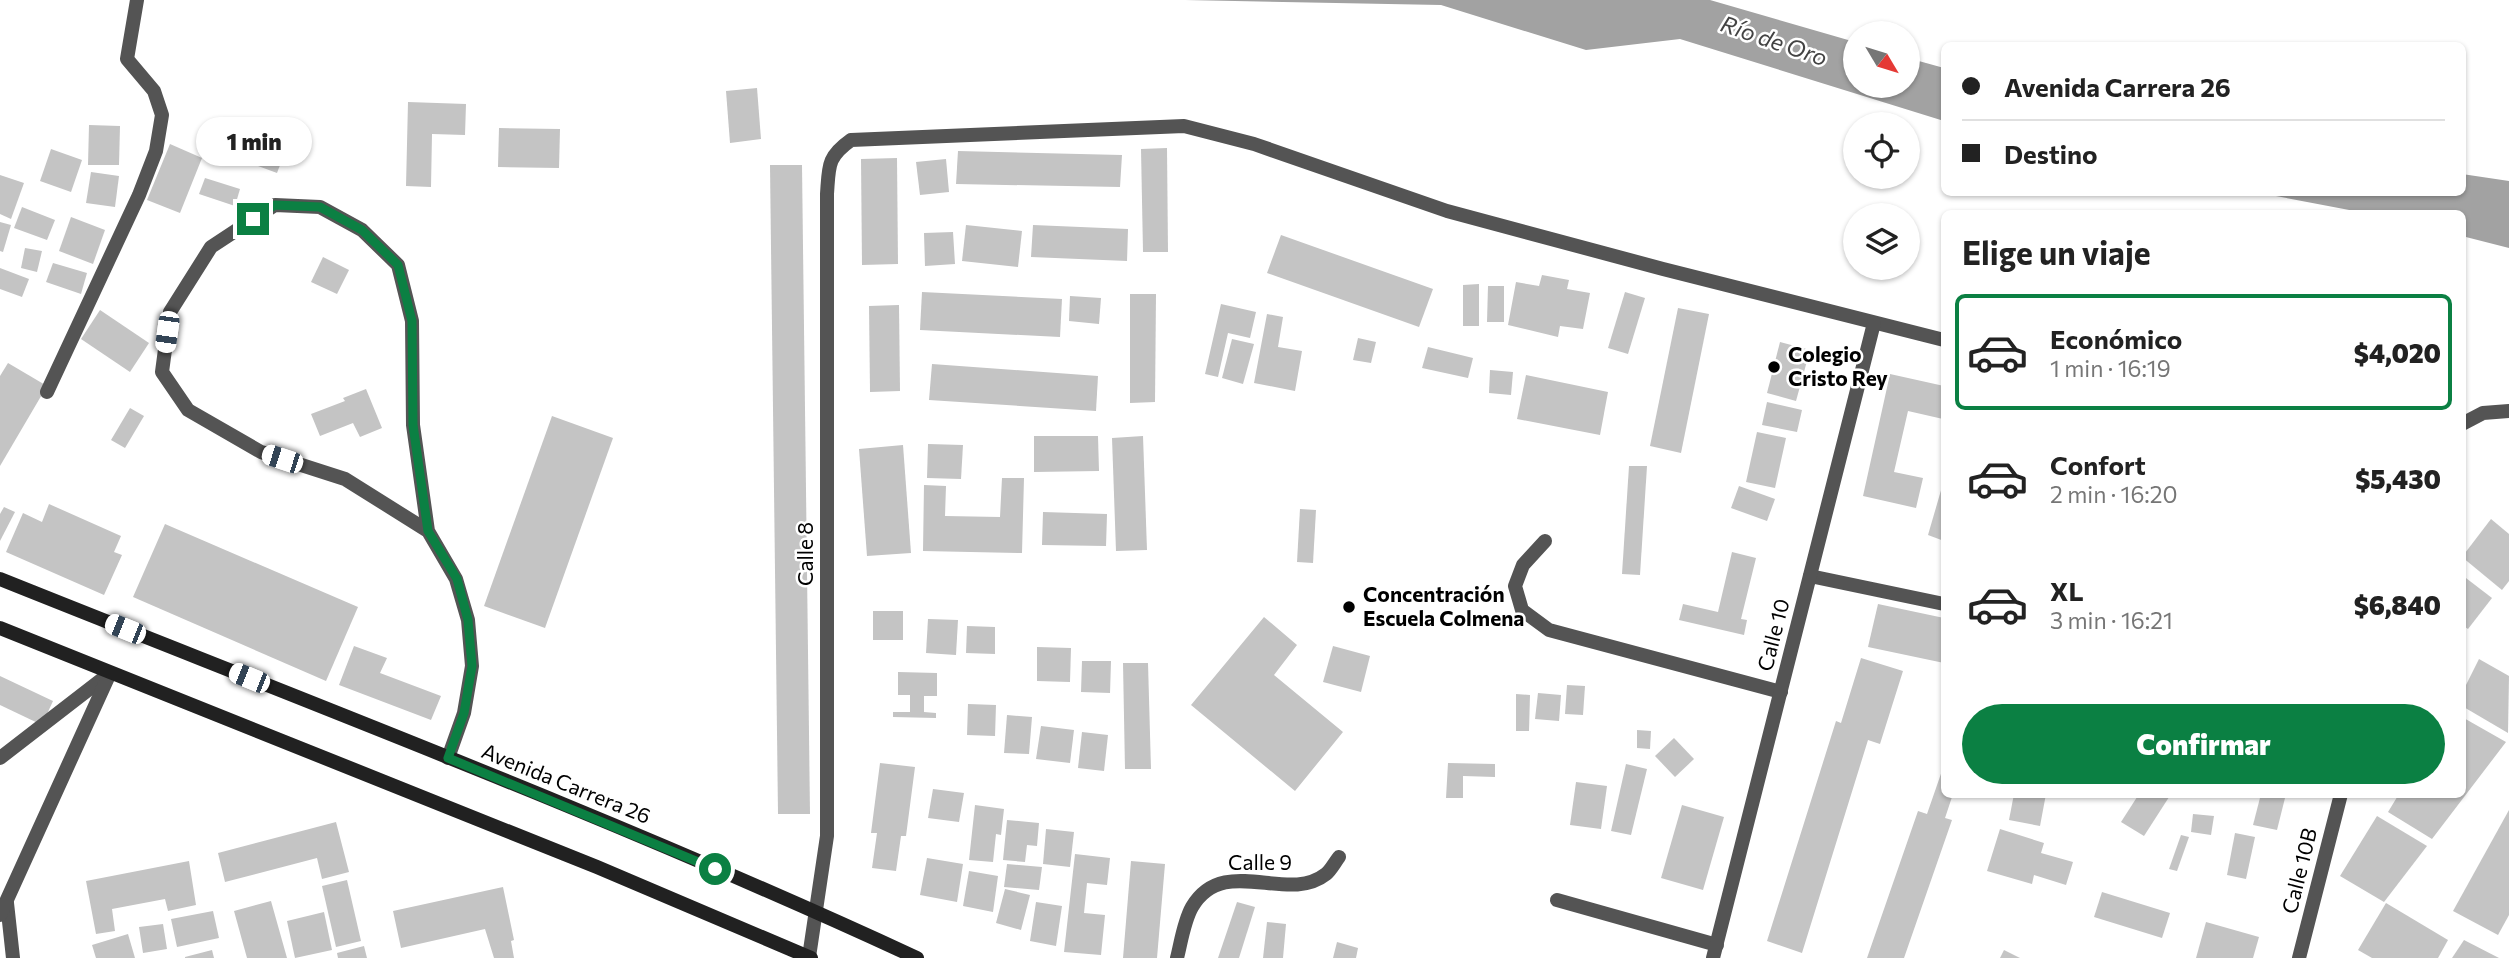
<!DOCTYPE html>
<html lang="es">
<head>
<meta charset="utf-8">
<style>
	:root { --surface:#fff; --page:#f2f2f2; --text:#222; --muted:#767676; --line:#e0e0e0; --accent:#0b8043 }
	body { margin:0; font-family:Commissioner,sans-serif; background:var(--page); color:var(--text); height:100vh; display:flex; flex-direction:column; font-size:26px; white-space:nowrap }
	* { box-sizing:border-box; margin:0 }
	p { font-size:23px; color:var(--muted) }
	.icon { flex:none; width:38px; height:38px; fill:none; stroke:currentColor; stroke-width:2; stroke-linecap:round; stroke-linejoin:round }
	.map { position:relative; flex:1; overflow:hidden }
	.details { position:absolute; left:1941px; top:210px; width:525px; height:588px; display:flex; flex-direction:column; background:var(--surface); border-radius:10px; box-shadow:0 2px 5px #0004 }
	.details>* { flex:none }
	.top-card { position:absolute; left:1941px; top:42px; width:525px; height:154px; border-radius:10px; box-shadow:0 2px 5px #0004; display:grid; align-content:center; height:154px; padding:0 21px; background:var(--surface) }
	.needle { width:46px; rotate:128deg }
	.buttons { position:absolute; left:1843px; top:21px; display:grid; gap:14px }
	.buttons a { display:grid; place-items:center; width:77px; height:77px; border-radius:50%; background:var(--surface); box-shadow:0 2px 5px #0004; font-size:35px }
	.end { position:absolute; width:32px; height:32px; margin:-16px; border:9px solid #0b8043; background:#fff; box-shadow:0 0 0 4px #fff }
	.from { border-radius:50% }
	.bubble { position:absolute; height:49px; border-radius:24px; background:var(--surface); box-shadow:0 2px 5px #0004; font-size:23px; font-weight:800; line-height:49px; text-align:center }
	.car { position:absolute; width:21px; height:42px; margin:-21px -10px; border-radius:9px; box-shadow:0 0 5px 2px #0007; background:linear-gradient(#fff 24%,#345 0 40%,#fff 0 76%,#345 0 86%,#fff 0) }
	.top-card b { display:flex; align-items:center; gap:24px; height:66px; font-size:26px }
	.top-card b+b { border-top:2px solid var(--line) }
	.top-card i { width:18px; height:18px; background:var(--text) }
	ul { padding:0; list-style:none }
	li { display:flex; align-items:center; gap:21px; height:116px; margin:0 14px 10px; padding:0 7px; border:4px solid transparent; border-radius:10px }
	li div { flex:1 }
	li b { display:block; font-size:26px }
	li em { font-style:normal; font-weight:800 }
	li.active { border-color:var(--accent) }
	li>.icon { width:63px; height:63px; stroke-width:1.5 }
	h2 { padding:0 21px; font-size:32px; line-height:84px }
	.action { display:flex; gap:14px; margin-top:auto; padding:14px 21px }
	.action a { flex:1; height:80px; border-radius:42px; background:var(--accent); color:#fff; font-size:28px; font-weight:800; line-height:80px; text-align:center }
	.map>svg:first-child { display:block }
	.water { fill:#a2a2a2 }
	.building { fill:#c4c4c4 }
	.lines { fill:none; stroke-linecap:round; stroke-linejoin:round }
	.service { stroke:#545454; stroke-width:14 }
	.minor { stroke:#545454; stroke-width:14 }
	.secondary { stroke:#212121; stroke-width:14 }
	.route { stroke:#0b8043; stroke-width:9 }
	.poi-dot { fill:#000; stroke:#fff; stroke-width:2.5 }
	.labels { text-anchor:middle; stroke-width:5; stroke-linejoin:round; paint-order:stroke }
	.poi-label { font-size:21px; font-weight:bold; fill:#000; stroke:#fff; text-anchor:start }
	.street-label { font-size:21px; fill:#000; stroke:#fff }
	.water-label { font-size:23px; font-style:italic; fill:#434343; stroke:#fff }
</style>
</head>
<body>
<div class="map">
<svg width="2509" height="958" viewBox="0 0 2509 958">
	<rect width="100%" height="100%" fill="#fff"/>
	<!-- water -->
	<g class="water">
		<polygon points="1185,0 1710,0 1855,42 1855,86 1908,86 1908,58 1944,68 1944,121 1680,39 1586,50 1441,5"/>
		<polygon points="2462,174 2509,181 2509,248 2462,236 2462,214 2365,213 2260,193 2462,192"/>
	</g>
	<!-- building -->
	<g class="building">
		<polygon points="757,88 761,139 730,143 726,91"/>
		<polygon points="408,102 466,104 465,135 432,134 431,187 406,186"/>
		<polygon points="89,125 120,126 119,165 88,165"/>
		<polygon points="499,128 560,129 559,168 498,167"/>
		<polygon points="253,140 285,152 277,173 245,161"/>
		<polygon points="170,144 202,158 180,213 147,200"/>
		<polygon points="1167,148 1168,252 1143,252 1141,149"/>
		<polygon points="51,149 82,160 71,192 40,181"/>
		<polygon points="958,151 1122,155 1120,187 956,184"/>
		<polygon points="897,158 898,264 862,265 861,159"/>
		<polygon points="946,159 949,192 920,195 916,162"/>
		<polygon points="770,165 802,165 810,814 778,814"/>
		<polygon points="91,172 119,176 115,207 86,203"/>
		<polygon points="0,175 24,183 11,219 0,214"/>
		<polygon points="205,178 240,189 235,206 199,194"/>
		<polygon points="22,207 55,220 47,240 14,228"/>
		<polygon points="71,217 105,230 93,264 59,251"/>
		<polygon points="0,222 11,225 3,252 0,251"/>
		<polygon points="966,225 1022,231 1018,267 962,261"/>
		<polygon points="1033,225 1128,229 1127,261 1031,257"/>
		<polygon points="953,232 955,264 925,266 924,233"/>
		<polygon points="1281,235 1433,289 1419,327 1267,273"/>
		<polygon points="25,248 42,251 37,272 21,268"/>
		<polygon points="323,257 349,270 337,294 311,282"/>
		<polygon points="53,263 87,273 81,294 46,282"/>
		<polygon points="0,268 29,279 22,297 0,289"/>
		<polygon points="1542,275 1569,280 1567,289 1590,293 1583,329 1560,326 1558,337 1508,325 1516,282 1539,286"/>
		<polygon points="1479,284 1479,326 1463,326 1463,285"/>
		<polygon points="1488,286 1504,286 1504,322 1487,322"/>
		<polygon points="922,292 1062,299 1060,337 920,330"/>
		<polygon points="1625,292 1645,298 1628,354 1608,348"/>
		<polygon points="1130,294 1156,294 1155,402 1130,403"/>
		<polygon points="1070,296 1101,298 1099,324 1069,321"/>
		<polygon points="1221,304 1256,312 1250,338 1228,333 1218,377 1205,374"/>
		<polygon points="899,305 900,391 870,392 869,306"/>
		<polygon points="1678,308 1709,314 1681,453 1650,446"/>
		<polygon points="100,310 149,343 130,372 81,339"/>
		<polygon points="1267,314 1283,317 1278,347 1302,351 1295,391 1254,383"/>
		<polygon points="1358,338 1376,342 1371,363 1353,360"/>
		<polygon points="1232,339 1254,344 1243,384 1222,378"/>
		<polygon points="1780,342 1810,350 1796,401 1767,393"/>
		<polygon points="1428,347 1473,358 1468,378 1422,368"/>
		<polygon points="8,363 47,386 0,466 0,376"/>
		<polygon points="932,364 1098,376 1096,411 929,400"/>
		<polygon points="1490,370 1513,372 1511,395 1489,393"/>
		<polygon points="1890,374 1944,386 1943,419 1908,411 1894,472 1923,478 1916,508 1863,496"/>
		<polygon points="1526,375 1608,392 1600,435 1517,419"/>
		<polygon points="366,389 382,428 360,437 353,423 320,436 311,414 345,401 343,398"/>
		<polygon points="1767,402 1802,410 1797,432 1762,425"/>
		<polygon points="130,408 144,416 125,448 111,440"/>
		<polygon points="552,416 613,438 545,628 484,606"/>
		<polygon points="1757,432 1786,438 1775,488 1746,482"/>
		<polygon points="1034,436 1098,436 1099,471 1034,472"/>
		<polygon points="1143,436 1147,550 1116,551 1112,438"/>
		<polygon points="928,444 963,445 961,479 927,478"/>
		<polygon points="903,445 911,553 867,556 859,449"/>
		<polygon points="1629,466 1647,466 1640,575 1622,574"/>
		<polygon points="1002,478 1024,478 1022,553 923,551 924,485 946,486 945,516 1000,517"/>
		<polygon points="1944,480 1944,541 1928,535"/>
		<polygon points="1739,486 1775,499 1767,521 1731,508"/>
		<polygon points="49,504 121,536 114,552 122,555 104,595 6,552 23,513 42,522"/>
		<polygon points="4,507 15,512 0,541 0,514"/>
		<polygon points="1300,509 1316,510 1313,563 1297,562"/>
		<polygon points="1043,512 1107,514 1106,546 1042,545"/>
		<polygon points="2491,519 2509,534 2509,581 2502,590 2462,557"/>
		<polygon points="165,524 358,607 326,681 133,597"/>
		<polygon points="1732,552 1756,558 1741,619 1747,620 1744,635 1679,620 1683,604 1718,612"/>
		<polygon points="2462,575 2492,598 2468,629 2462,625"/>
		<polygon points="1878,604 1944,618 1944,663 1868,647"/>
		<rect x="873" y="611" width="30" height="29"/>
		<polygon points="1264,617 1297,645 1274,675 1343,732 1295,791 1191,705"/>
		<polygon points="928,619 958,620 956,655 926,653"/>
		<polygon points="967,626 995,627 995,654 966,653"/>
		<polygon points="354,646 387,658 380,673 441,696 431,720 339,685"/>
		<polygon points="1333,646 1370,656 1361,692 1323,682"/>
		<polygon points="1037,647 1071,648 1070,682 1037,681"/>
		<polygon points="1861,658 1903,671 1880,744 1868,740 1802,953 1767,941 1836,721 1841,723"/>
		<polygon points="2479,659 2509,676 2508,733 2462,706 2462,693"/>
		<polygon points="1082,661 1111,661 1110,693 1081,692"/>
		<polygon points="1123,663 1148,663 1151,769 1125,769"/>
		<polygon points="898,672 937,673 937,696 924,696 924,712 936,713 936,718 893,717 893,712 910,712 910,695 898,695"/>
		<polygon points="0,676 53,701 42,725 0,705"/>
		<polygon points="1567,685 1585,686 1583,715 1565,714"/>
		<polygon points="1538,693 1561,695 1559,721 1535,719"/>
		<polygon points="1516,694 1530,695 1529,731 1516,731"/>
		<polygon points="968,704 996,705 995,736 967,735"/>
		<polygon points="1007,715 1032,717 1029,754 1004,753"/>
		<polygon points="2462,717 2506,742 2432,839 2388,812 2399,794 2462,794"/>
		<polygon points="1041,726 1074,730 1070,763 1036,759"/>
		<polygon points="1637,730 1651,731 1650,749 1637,748"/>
		<polygon points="1082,732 1108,735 1104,771 1078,768"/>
		<polygon points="1674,738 1694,759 1675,777 1655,756"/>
		<polygon points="880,763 915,767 906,836 901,836 896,871 872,868 877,833 871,833"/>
		<polygon points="1448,763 1495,764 1495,777 1463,776 1463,798 1446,798"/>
		<polygon points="1626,764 1647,769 1631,835 1611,831"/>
		<polygon points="1944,765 1944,794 1953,794 1945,818 1952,820 1904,958 1867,958 1918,811 1927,814"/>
		<polygon points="1576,782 1607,786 1601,829 1570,825"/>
		<polygon points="933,789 964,793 959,822 928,818"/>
		<polygon points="2014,794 2046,794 2040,826 2009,820"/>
		<polygon points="2139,794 2171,794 2144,836 2121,822"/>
		<polygon points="2261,794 2286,794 2277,830 2253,825"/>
		<polygon points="975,805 1004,809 1001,835 996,834 993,862 969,860"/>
		<polygon points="1682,805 1724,817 1703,890 1661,878"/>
		<polygon points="2509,810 2509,915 2498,935 2453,911"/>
		<polygon points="2193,814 2214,816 2211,835 2191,832"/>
		<polygon points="2377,816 2427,846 2384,902 2340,876"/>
		<polygon points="1007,820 1039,823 1037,846 1027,845 1025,862 1003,860"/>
		<polygon points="336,822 349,872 322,879 317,858 225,882 218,853"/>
		<polygon points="1046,829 1074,832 1070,867 1043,864"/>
		<polygon points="2000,829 2044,843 2041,853 2073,862 2066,885 2034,875 2032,884 1987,871"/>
		<polygon points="2235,833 2255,837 2246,879 2227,875"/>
		<polygon points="2181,835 2189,837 2177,871 2169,869"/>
		<polygon points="1075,854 1110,858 1107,885 1087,883 1084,913 1105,915 1101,955 1064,952"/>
		<polygon points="927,858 963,864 957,902 920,895"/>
		<polygon points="189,861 196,905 168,911 165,899 112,909 115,931 96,934 86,881"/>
		<polygon points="1131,861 1165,864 1157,958 1123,958"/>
		<polygon points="1007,864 1042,867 1039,890 1004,887"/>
		<polygon points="969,871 998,876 993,912 963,906"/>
		<polygon points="347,880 361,941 336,947 322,886"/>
		<polygon points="503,887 514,940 511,941 514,958 494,958 485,929 401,948 393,911"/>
		<polygon points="1005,889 1030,895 1021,930 996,923"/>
		<polygon points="2102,892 2170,913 2162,938 2094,917"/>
		<polygon points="271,901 287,958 247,958 234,911"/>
		<polygon points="1036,902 1062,906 1056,946 1030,941"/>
		<polygon points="1237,902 1255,907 1239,958 1218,958"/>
		<polygon points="2386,903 2448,940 2438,958 2372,958 2358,950"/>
		<polygon points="213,911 219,938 177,947 171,919"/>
		<polygon points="324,912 332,950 295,958 287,921"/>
		<polygon points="1267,922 1286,924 1283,958 1263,958"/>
		<polygon points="2206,922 2259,937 2253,958 2196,958"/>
		<polygon points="163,924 167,949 143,953 139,927"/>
		<polygon points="128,934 135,958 96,958 92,945"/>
		<polygon points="2464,940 2499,958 2452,958"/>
		<polygon points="1337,942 1358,948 1356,958 1333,958"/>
		<polygon points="364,946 367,958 338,958 337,953"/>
		<polygon points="212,950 214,958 185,958 185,957"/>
		<polygon points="2004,950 2020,958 2000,958"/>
	</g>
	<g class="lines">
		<!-- service -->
		<g class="service">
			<polyline points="428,531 413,425 412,321 398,265 362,230 320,207 275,205 211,247 170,312 162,372 188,410 261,452 345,479 428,531 456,579 468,620 472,666 464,713 448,758"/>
			<polyline points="0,758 110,673"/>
		</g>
		<!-- minor -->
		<g class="minor">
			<polyline points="47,392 139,195 156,151 162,115 154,91 127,59 137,0"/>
			<polyline points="2462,424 2483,413 2509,411"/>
			<polyline points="1545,541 1523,565 1515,586 1522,610 1549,630 1781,692"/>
			<polyline points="1810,576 1944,604"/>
			<polyline points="1557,900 1717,945"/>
			<polyline points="7,903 13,958"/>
			<polyline points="0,915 110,673"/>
			<path d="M809 957 827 836V194C829 166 827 157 851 140L1184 126 1254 144 1447 211 1663 269 1944 340"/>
			<path d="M1177 958C1181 942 1184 921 1192 907 1224 853 1287 905 1326 874 1331 870 1335 862 1339 857"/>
			<polyline points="1713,958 1874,323"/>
			<polyline points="2299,958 2341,794"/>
		</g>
		<!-- secondary -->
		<g class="secondary">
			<path d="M0 579C307 702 617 819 917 958"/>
			<polyline points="0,628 597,867 811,958"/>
		</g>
	</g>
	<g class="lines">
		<!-- route -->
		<polyline class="route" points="253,219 275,205 320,207 362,230 398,265 412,321 413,425 428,531 457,579 468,620 472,666 464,713 448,758 715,869"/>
	</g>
	<!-- markers -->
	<g class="poi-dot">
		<circle cx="1774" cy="367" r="7"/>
		<circle cx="1349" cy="607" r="7"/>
	</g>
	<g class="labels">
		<!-- poi labels -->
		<g class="poi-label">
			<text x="1788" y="362">Colegio<tspan x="1788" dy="24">Cristo Rey</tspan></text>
			<text x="1363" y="602">Concentración<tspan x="1363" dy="24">Escuela Colmena</tspan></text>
		</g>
		<!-- street labels -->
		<g class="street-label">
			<text transform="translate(806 554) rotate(-90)" y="7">Calle 8</text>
			<text transform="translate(1774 635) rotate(-76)" y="7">Calle 10</text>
			<text transform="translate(566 784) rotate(22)" y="7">Avenida Carrera 26</text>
			<text x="1260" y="870">Calle 9</text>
			<text transform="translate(2300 871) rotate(-76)" y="7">Calle 10B</text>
		</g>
		<!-- water labels -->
		<g class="water-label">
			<text transform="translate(1774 41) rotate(19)" y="8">Río de Oro</text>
		</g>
	</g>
</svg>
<div class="buttons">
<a><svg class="needle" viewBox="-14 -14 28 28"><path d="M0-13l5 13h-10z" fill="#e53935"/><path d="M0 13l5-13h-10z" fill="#767676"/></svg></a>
<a><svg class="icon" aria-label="locate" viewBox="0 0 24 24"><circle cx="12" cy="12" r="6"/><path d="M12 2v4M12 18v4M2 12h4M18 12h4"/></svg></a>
<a><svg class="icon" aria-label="layers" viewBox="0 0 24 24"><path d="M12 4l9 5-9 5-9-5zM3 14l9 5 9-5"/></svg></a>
</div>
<i class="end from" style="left:715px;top:869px"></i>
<i class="end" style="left:253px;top:219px"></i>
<div class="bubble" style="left:196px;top:117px;width:116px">1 min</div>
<i class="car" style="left:167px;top:332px;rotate:188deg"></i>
<i class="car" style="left:282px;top:459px;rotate:288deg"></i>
<i class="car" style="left:125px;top:629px;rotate:292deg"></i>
<i class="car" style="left:249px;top:678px;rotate:292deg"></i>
<div class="top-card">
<b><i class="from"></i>Avenida Carrera 26</b>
<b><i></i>Destino</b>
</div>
<section class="details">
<h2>Elige un viaje</h2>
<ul>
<li class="active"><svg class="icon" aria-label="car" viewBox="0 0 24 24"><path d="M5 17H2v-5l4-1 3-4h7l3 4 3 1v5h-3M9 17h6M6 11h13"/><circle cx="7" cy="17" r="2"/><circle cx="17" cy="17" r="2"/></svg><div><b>Económico</b><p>1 min · 16:19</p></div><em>$4,020</em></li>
<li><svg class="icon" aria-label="car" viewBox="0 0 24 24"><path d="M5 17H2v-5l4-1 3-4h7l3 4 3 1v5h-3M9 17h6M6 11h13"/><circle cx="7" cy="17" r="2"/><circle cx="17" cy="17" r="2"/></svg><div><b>Confort</b><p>2 min · 16:20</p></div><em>$5,430</em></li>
<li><svg class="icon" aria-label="car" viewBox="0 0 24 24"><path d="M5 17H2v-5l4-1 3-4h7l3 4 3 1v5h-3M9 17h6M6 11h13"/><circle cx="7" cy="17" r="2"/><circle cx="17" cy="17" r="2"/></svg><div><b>XL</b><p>3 min · 16:21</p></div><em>$6,840</em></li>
</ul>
<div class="action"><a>Confirmar</a></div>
</section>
</div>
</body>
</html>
